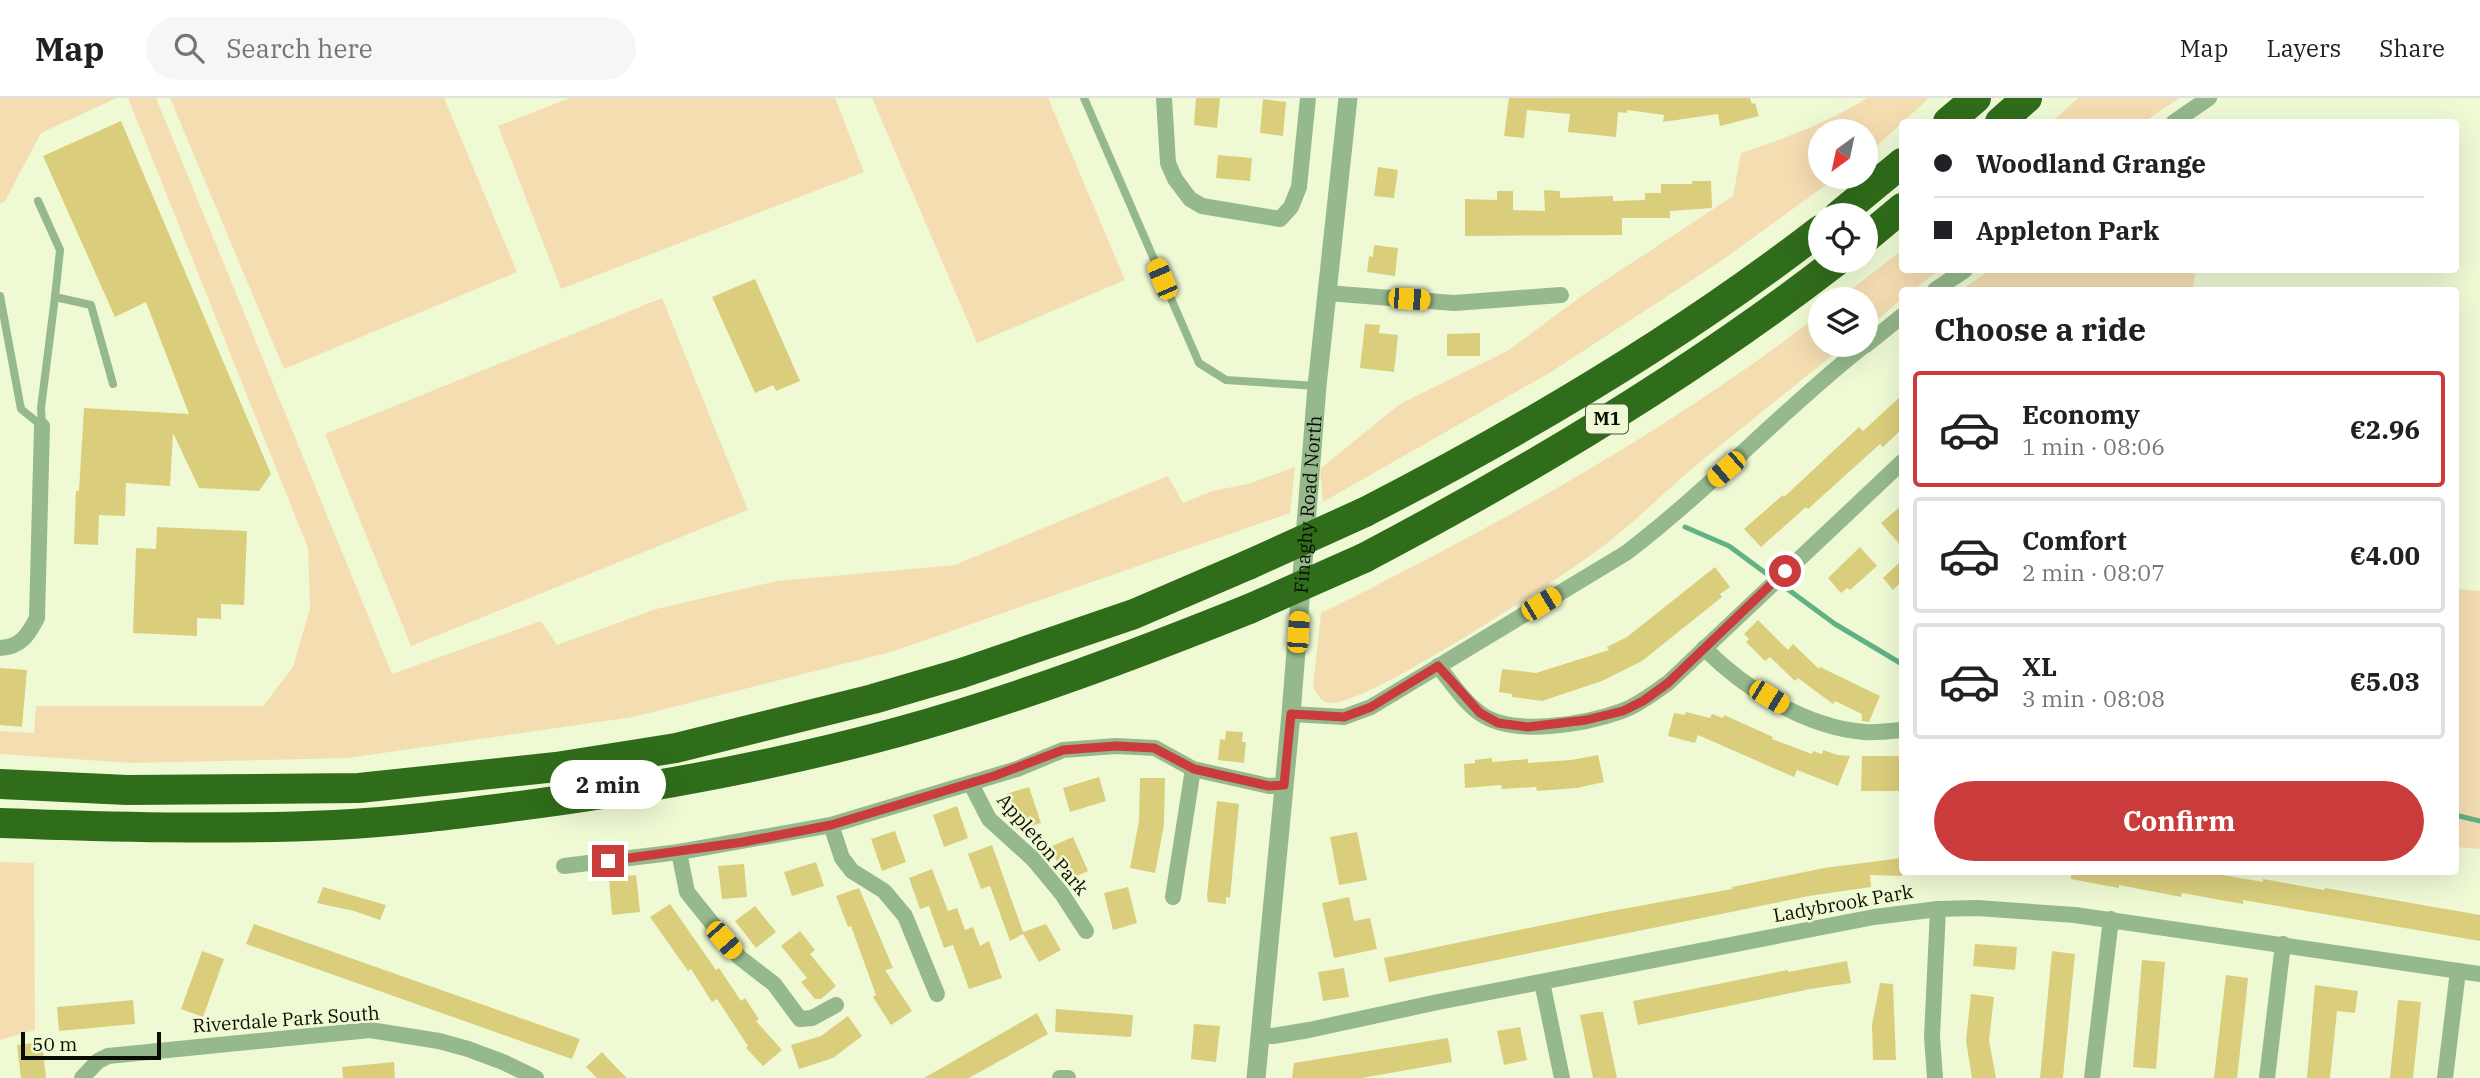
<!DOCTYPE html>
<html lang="en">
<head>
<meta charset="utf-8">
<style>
	:root { --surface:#fff; --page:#f6f6f6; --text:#202124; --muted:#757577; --line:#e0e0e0; --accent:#ca3b3c }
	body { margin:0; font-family:"IBM Plex Serif",serif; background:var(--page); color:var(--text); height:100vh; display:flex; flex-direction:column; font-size:26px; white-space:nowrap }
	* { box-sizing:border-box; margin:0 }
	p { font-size:23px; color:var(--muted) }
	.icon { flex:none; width:38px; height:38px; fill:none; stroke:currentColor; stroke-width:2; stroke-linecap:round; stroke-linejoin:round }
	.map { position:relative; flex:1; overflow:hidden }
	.side { position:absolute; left:1899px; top:189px; width:560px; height:588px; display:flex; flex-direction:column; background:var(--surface); border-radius:7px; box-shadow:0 7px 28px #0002 }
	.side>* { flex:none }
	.hud { position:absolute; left:1899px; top:21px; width:560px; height:154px; border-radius:7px; box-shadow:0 7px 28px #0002; display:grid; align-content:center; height:154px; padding:0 35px; background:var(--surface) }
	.needle { width:46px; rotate:213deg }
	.tools { position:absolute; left:1808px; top:21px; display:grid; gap:14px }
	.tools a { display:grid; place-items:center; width:70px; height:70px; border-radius:50%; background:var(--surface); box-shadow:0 7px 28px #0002; font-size:35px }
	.scale { position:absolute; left:21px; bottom:18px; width:140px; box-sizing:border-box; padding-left:7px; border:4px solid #0b0d03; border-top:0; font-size:19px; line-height:24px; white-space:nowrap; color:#0b0d03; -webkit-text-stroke:5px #effad5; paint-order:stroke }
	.end { position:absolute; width:32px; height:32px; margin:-16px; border:9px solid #ca3b3c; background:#fff; box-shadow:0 0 0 4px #fff }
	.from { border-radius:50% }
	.bubble { position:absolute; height:49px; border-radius:24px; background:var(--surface); box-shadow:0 7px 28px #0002; font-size:23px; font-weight:700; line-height:49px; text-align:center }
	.car { position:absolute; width:21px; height:42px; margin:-21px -10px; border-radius:9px; box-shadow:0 0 5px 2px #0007; background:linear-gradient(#f5c518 24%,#345 0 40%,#f5c518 0 76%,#345 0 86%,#f5c518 0) }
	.hud b { display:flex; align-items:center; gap:24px; height:66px; font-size:26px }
	.hud b+b { border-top:2px solid var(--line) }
	.hud i { width:18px; height:18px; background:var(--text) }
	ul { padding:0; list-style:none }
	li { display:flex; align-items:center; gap:21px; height:116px; margin:0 14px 10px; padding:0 21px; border:4px solid var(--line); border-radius:7px }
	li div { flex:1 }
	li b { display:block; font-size:26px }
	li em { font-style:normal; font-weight:700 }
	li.selected { border-color:var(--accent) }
	li>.icon { width:63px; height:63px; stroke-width:1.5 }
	h2 { padding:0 35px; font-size:32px; line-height:84px }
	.primary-button { display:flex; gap:14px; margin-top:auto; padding:14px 35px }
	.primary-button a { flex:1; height:80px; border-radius:42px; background:var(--accent); color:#fff; font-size:28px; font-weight:700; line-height:80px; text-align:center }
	header { display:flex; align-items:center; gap:42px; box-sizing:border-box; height:98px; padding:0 35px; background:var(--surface); border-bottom:2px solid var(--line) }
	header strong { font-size:33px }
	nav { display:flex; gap:38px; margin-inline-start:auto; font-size:24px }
	.search { width:490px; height:63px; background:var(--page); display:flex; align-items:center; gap:18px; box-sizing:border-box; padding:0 24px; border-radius:38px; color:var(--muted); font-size:26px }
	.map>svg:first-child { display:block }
	.green { fill:#f5ddb2 }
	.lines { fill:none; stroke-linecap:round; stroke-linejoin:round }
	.stream { stroke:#61b185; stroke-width:5 }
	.building { fill:#dace7c }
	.service { stroke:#95b88c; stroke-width:8 }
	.minor { stroke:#95b88c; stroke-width:16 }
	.tertiary { stroke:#95b88c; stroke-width:19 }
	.motorway { stroke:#306d1b; stroke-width:30 }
	.motorway-bridge { stroke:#306d1b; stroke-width:30 }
	.route { stroke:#ca3b3c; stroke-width:9 }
	.labels { text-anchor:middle; stroke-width:5; stroke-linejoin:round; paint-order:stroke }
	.shield { fill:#effad5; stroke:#4f5442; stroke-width:2 }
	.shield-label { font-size:18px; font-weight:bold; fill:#0b0d03 }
	.street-label { font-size:19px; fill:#0b0d03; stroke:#effad5 }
</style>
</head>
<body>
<header>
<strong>Map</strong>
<div class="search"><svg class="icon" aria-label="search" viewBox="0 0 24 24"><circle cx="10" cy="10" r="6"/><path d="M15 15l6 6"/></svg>Search here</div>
<nav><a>Map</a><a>Layers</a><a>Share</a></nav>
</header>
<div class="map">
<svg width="2480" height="980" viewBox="0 0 2480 980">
	<rect width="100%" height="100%" fill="#effad5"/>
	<!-- green -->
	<g class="green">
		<polygon points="0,0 117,0 41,35 5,103 0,106"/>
		<polygon points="128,0 156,0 392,576 541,523 557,547 656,511 777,483 955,467 1168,378 1183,405 1212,393 1248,386 1295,369 1290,415 891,554 633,619 348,660 132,665 0,656 0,633 34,635 36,608 263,608 293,569 310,510 308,450"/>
		<polygon points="170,0 444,0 517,174 284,271"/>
		<polygon points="570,0 835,0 864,74 561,191 498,28"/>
		<polygon points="872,0 1048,0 1125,182 977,245"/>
		<path d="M1867 0H1929L1866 58V33H1820V79H1837L1718 165 1551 274 1323 404 1320 371 1400 306 1509 252 1583 197 1733 98 1741 55C1786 40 1827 25 1867 0Z"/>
		<polygon points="2078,0 2179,0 2144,24 2052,24"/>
		<polygon points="1902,152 1902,172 1939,172 1913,192 1902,192 1902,201 1866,231 1866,201 1839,201"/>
		<polygon points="1990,172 2196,172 2193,192 1961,192"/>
		<polygon points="662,200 748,412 411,548 325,336"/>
		<path d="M1820 216V247H1845C1793 289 1740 331 1688 374 1655 403 1623 435 1587 460 1551 485 1360 612 1328 605 1321 603 1317 596 1313 590L1321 515C1495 429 1666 335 1820 216Z"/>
		<polygon points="2455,491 2480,493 2480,751 2455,749"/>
		<polygon points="0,764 34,765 35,932 0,942"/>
	</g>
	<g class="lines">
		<!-- stream -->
		<g class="stream">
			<polyline points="1685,429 1729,448 1835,526 1902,566"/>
			<polyline points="2455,717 2480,723"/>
		</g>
	</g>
	<!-- building -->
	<g class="building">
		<polygon points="1196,0 1220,0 1217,30 1194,27"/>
		<polygon points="1509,0 1750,0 1752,6 1755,5 1759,18 1720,28 1718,16 1663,24 1664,17 1627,12 1627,15 1618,14 1616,39 1568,34 1570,16 1527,12 1524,40 1504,38"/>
		<polygon points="1263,1 1286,4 1283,38 1260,35"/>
		<polygon points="121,23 271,376 259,393 199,390 173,335 170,388 126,385 125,418 99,417 98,447 74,446 76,393 79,393 84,310 189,316 146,204 115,219 43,58"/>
		<polygon points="1218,57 1252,60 1250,83 1216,80"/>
		<polygon points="1378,69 1398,72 1394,100 1374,98"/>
		<polygon points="1692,83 1711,83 1712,110 1670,113 1670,120 1622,120 1622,137 1465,138 1465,101 1497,102 1497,93 1513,93 1513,112 1545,113 1544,92 1560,93 1560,100 1613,98 1613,103 1645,102 1645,95 1661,95 1661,86 1692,86"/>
		<polygon points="1374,147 1398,150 1395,178 1367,174 1369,158 1373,159"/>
		<polygon points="755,181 800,283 776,293 773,287 755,295 712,199"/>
		<polygon points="1365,226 1380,227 1379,235 1398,237 1394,274 1360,270"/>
		<polygon points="1480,235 1480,258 1447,258 1447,236"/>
		<polygon points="1902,297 1902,331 1883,349 1880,346 1808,411 1806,409 1761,449 1744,431 1783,397 1784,399 1859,329 1863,333"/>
		<polygon points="1902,407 1902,449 1881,425"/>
		<polygon points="157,429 247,433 244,507 221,506 221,521 197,520 197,538 133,535 136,450 156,451"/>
		<polygon points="1860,449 1877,468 1850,492 1847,490 1841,495 1828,480"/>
		<polygon points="1902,462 1902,483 1893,492 1883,480"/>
		<polygon points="1715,469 1730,489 1720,496 1722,499 1642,563 1602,583 1542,603 1512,599 1512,596 1499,594 1502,571 1536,575 1609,552 1607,549 1627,539"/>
		<polygon points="1758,522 1788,552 1793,546 1819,571 1820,569 1880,598 1869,624 1862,623 1862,616 1835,603 1833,606 1798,580 1795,583 1770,559 1765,563 1746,544 1749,541 1744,536"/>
		<polygon points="0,570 27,572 22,629 0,627"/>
		<polygon points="1686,614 1710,620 1712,616 1723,620 1724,617 1773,639 1772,641 1812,656 1813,653 1822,656 1823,652 1838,657 1850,658 1838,688 1797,672 1794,679 1698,637 1695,645 1668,638 1674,615 1685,617"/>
		<polygon points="1226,633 1243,634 1242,644 1246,644 1244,665 1218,662 1220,641 1225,642"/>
		<polygon points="1598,657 1604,684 1577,690 1537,693 1536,689 1502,691 1501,687 1465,690 1464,666 1475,665 1475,662 1492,660 1492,664 1528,661 1528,665 1571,662"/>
		<polygon points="1862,658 1902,658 1902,693 1861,693"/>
		<polygon points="1099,679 1106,703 1070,714 1063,690"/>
		<polygon points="1140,680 1165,680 1164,727 1155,775 1130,770 1139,723"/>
		<polygon points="1029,689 1041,725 1017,732 1006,696"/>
		<polygon points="1217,703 1239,706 1230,800 1226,799 1226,806 1208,804 1207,797"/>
		<polygon points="957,708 968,740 944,749 933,717"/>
		<polygon points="895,733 906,764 882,773 871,741"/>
		<polygon points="1357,734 1367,782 1339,787 1330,739"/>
		<polygon points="1073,739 1088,773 1066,783 1050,749"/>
		<polygon points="992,747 1023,834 1046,826 1061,852 1039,864 1023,836 1010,843 990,788 981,791 968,756"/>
		<polygon points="1902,760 1902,778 1870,777 1871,789 1809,798 1389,884 1384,860 1606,814 1732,791 1732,789 1824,770"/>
		<polygon points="816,764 824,788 792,798 784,774"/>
		<polygon points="744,766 747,799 722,801 718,768"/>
		<polygon points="932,771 948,813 957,810 965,832 973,829 980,848 989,843 1002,880 969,891 953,847 944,850 929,808 920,811 909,780"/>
		<polygon points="2071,774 2184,774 2203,777 2203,774 2206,774 2263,784 2263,781 2324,792 2325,790 2480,817 2480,843 2243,802 2243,806 2182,795 2181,799 2119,787 2119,790 2071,781"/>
		<polygon points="636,777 640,814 612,817 609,780"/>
		<polygon points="323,789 386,807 380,822 354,813 317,805"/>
		<polygon points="1128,789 1137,825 1113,832 1104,795"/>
		<polygon points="859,790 893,870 885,872 912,913 891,927 873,899 876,897 851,828 848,829 836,798"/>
		<polygon points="1349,799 1354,823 1370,820 1377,851 1334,860 1322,805"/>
		<polygon points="670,806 716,872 719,870 741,903 745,900 759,921 756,923 782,952 763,968 746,950 748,948 717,901 712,904 691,871 688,873 650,819"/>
		<polygon points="755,808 776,834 756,850 735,823"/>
		<polygon points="254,826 580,941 572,961 246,846"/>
		<polygon points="800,833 815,852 810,856 836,888 821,901 815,901 801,884 807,880 781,848"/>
		<polygon points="1975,846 2017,849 2015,872 1973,868"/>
		<polygon points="202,853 224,861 203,919 181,911"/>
		<polygon points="2052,853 2075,856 2069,917 2063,980 2040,980"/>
		<polygon points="2142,862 2165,864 2156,971 2133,969"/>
		<polygon points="1847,863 1851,885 1810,891 1638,927 1633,903 1788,872 1788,874"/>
		<polygon points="1344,870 1349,899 1323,903 1318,874"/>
		<polygon points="2226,877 2248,880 2246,901 2237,980 2214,980"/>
		<polygon points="1880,885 1893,886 1896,962 1873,962 1872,927"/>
		<polygon points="2315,887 2358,893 2355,915 2337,913 2330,980 2307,980"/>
		<polygon points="1971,896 1994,899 1989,942 1996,980 1972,980 1966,943"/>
		<polygon points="133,902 135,926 59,933 57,909"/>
		<polygon points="2398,902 2421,904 2413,980 2390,980"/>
		<polygon points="1056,911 1133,917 1131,939 1055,934"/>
		<polygon points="1597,914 1603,914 1617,980 1593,980 1580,917"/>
		<polygon points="1037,915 1048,936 969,980 924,980"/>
		<polygon points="848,918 862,938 833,960 799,971 791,947 821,938"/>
		<polygon points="1194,926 1220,928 1216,964 1191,961"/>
		<polygon points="1520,929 1527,962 1504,967 1497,933"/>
		<polygon points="1448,940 1452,964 1362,980 1292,980 1294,965"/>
		<polygon points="42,944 46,980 21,980 17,947"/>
		<polygon points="602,954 612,965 627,980 597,980 586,969"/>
		<polygon points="394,964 395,980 343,980 342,969"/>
	</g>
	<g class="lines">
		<!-- service -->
		<g class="service">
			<polyline points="1084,0 1199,265 1226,282 1317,288"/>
			<polyline points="38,103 60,152 55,199"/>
			<polyline points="0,198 21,311 42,328"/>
			<polyline points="42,328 41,310 55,199 91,207 113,286"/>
		</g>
		<!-- minor -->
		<g class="minor">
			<polyline points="1164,0 1168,65 1175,81 1190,101 1202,108 1280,121 1291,109 1299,89 1308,0"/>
			<polyline points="2174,24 2209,0"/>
			<polyline points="1935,192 1965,172"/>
			<polyline points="1327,195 1454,205 1561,197"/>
			<polyline points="1866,247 1902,218"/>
			<path d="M0 550C21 549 28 537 37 520L42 328"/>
			<path d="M1704 550C1745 591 1805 629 1864 634 1877 635 1890 633 1902 632"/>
			<path d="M1438 568C1451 584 1464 604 1481 616 1514 639 1586 626 1622 613 1639 607 1653 595 1668 585L1902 364"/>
			<path d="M1291 616 1344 619 1371 609 1626 455C1710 391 1782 312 1865 247"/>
			<polyline points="971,686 989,721 1033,761 1062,796 1086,833"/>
			<polyline points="831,727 842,760 852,773 884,793 905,818 937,896"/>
			<polyline points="679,754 687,794 739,859 774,886 800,921 812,920 836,907"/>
			<polyline points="564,768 679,754 831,727 1017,671 1063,652 1116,648 1155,650 1193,671 1269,688 1284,687"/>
			<polyline points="1173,799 1193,671"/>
			<polyline points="1542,884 1562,980"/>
			<polyline points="1261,938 1273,938 1309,932 1438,904 1874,819 1938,811 1977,810 2075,817 2480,876"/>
			<polyline points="82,980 98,963 108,958 370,932 439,943 468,951 503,964 536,980"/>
			<polyline points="1060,980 1068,980"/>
			<polyline points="1935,980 1932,939 1938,811"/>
			<polyline points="2092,980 2111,821"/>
			<polyline points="2267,980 2283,846"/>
			<polyline points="2445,980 2458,873"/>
		</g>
		<!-- tertiary -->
		<path class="tertiary" id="s1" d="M1256 980 1291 616 1317 288 1348 0"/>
		<!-- motorway -->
		<g class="motorway">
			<polyline points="1948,24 1976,0"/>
			<polyline points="2000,24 2027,0"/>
			<polyline points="1839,117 1902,65"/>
			<polyline points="1866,140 1902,110"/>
			<path d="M1365 414C1523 333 1679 241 1820 132"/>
			<path d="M1364 460C1529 373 1690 277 1837 163"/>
			<polyline points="0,686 127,692 359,690 556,669 676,650 873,601 962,575 1134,516 1248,467"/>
			<path d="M0 725C111 729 223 732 334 727 396 724 458 716 519 708 647 691 774 668 898 634 1018 601 1134 557 1249 511"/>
		</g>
		<!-- motorway-bridge -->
		<g class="motorway-bridge">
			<polyline points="1248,467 1365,414"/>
			<polyline points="1249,511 1364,460"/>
		</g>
	</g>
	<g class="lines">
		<!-- route -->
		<polyline class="route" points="608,763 743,744 831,727 994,678 1063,652 1116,648 1154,650 1194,671 1269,688 1284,687 1291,616 1344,619 1371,609 1438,568 1480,615 1498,625 1528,629 1586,622 1623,613 1643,603 1668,585 1785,473"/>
	</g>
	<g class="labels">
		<!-- shield labels -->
		<rect class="shield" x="1586" y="306.5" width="42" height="29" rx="5"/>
		<g class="shield-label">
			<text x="1607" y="327">M1</text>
		</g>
		<!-- street labels -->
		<g class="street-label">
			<text dy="7" stroke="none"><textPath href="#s1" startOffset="576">Finaghy Road North</textPath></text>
			<text transform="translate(1043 746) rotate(49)" y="7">Appleton Park</text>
			<text transform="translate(1843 805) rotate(-10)" y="7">Ladybrook Park</text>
			<text transform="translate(286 921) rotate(-4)" y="7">Riverdale Park South</text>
		</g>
	</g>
</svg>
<div class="tools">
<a><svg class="needle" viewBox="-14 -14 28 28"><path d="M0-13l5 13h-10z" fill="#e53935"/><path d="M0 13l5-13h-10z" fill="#757577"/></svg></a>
<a><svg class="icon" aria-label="locate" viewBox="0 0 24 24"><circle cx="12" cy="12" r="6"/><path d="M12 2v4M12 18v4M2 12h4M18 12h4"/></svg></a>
<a><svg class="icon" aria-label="layers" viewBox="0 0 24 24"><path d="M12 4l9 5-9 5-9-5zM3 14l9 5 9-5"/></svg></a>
</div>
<div class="scale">50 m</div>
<i class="end from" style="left:1785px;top:473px"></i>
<i class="end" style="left:608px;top:763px"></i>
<div class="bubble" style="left:550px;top:662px;width:116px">2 min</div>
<i class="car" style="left:1162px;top:181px;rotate:337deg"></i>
<i class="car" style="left:1409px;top:201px;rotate:94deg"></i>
<i class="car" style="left:1726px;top:371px;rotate:229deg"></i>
<i class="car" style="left:1541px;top:506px;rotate:59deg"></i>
<i class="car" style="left:1298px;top:534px;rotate:4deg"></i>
<i class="car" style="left:1769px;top:599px;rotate:121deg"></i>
<i class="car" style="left:724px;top:842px;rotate:139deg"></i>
<div class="hud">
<b><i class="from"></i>Woodland Grange</b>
<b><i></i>Appleton Park</b>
</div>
<section class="side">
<h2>Choose a ride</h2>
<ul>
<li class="selected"><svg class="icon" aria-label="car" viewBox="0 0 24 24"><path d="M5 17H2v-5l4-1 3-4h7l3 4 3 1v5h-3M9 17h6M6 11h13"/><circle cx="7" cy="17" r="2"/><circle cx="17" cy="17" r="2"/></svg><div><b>Economy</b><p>1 min · 08:06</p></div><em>€2.96</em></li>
<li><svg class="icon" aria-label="car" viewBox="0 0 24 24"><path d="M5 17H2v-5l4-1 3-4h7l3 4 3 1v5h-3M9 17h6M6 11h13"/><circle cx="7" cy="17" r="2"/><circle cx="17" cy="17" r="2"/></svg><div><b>Comfort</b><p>2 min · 08:07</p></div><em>€4.00</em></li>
<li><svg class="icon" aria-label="car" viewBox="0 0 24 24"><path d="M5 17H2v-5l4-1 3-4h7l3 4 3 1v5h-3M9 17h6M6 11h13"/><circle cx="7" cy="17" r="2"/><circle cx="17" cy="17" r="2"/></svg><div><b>XL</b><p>3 min · 08:08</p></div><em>€5.03</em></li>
</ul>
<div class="primary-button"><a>Confirm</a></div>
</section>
</div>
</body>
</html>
